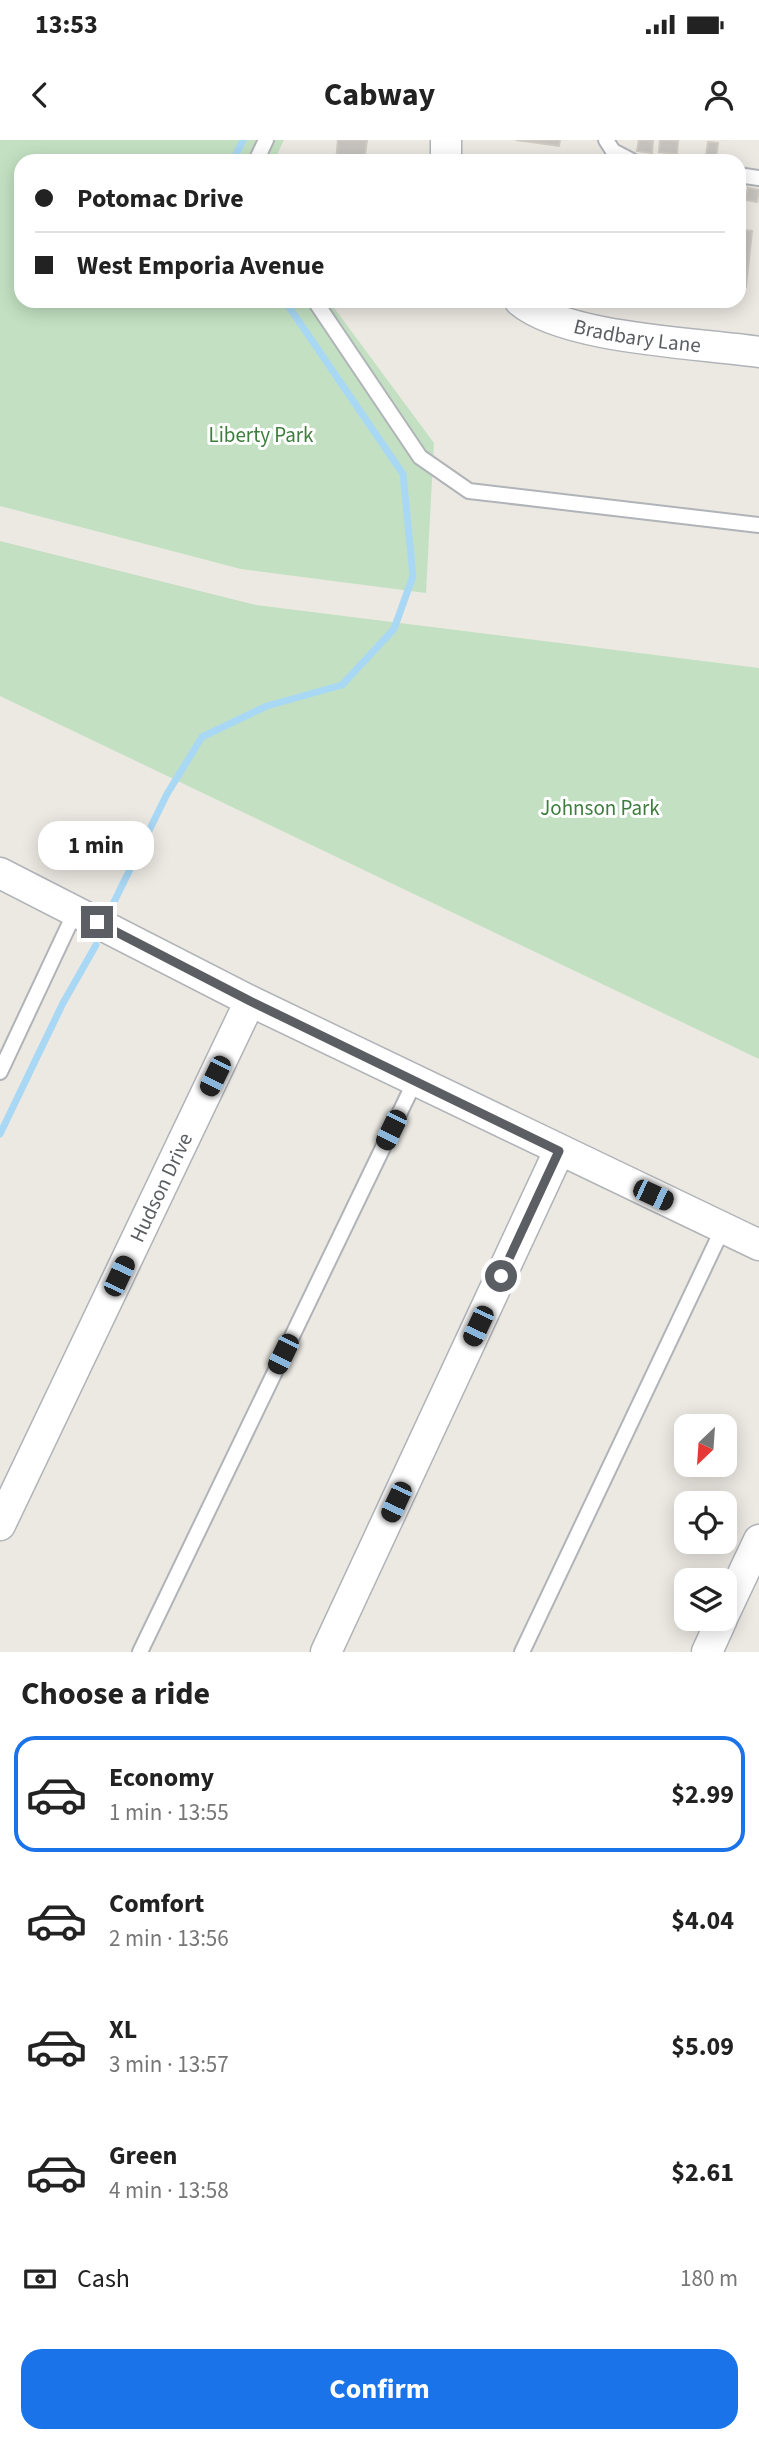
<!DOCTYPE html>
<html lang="en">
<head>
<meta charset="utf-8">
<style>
	:root { --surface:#fff; --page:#f2f2f2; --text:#222; --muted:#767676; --line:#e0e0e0; --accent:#1a73e8 }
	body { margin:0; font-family:"Source Sans 3",sans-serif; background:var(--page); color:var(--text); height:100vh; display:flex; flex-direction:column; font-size:26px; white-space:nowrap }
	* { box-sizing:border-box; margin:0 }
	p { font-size:23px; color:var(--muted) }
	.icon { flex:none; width:38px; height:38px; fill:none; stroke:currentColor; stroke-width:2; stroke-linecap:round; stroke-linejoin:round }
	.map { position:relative; height:1512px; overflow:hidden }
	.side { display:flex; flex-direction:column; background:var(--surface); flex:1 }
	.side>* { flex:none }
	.top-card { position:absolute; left:14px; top:14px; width:732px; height:154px; border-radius:21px; box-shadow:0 4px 18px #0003; display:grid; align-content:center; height:154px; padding:0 21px; background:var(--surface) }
	.needle { width:46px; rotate:205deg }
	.controls { position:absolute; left:674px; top:1274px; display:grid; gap:14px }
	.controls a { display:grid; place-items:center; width:63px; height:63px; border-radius:14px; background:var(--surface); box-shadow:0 4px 18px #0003; font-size:35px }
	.end { position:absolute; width:32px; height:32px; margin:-16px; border:9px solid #5b5e62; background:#fff; box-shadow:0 0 0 4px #fff }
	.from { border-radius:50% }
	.bubble { position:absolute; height:49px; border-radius:21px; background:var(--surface); box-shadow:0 4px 18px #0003; font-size:23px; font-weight:700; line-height:49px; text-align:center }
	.car { position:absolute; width:21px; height:42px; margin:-21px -10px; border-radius:9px; box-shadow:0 0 5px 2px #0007; background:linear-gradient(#222 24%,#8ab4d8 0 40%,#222 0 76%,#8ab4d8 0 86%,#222 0) }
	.top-card b { display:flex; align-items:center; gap:24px; height:66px; font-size:26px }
	.top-card b+b { border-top:2px solid var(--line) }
	.top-card i { width:18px; height:18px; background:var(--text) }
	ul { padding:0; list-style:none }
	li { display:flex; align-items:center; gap:21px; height:116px; margin:0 14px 10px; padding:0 7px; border:4px solid transparent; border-radius:21px }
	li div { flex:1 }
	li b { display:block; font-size:26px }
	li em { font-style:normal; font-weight:700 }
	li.active { border-color:var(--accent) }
	li>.icon { width:63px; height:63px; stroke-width:1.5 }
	h2 { padding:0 21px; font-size:32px; line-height:84px }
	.pay { display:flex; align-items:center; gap:18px; height:77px; padding:0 21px; font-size:26px }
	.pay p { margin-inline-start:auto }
	.action { display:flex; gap:14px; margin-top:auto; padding:14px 21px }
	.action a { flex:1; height:80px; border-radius:21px; background:var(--accent); color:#fff; font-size:28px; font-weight:700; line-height:80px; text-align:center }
	.status { display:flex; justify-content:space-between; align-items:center; height:49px; padding:0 35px; background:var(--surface); direction:ltr }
	.status svg { height:19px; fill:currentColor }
	header { display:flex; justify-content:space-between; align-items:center; height:91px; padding:0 21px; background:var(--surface); font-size:32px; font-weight:700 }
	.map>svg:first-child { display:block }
	.green { fill:#c3e1c2 }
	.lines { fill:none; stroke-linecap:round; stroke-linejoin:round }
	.stream { stroke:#a9d8f5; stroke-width:7 }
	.building { fill:#c7c4c0; stroke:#d0cbc2; stroke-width:2 }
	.lane-casing { stroke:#b0b3b7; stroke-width:18 }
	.street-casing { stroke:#b0b3b7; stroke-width:33 }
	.lane { stroke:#fff; stroke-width:14 }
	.street { stroke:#fff; stroke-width:30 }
	.route { stroke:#5b5e62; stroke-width:9 }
	.labels { text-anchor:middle; stroke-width:6; stroke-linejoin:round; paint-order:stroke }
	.street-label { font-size:21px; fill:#5b5e62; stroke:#fff }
	.park-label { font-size:21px; fill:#3e7e3d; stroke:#fff }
</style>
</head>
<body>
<div class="status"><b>13:53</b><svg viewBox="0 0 49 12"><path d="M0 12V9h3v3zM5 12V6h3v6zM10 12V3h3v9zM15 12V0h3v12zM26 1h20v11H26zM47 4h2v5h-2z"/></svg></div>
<header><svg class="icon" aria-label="back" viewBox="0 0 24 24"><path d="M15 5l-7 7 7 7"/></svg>Cabway<svg class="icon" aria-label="person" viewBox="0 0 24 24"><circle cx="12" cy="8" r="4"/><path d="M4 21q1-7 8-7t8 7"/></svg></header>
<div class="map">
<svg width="759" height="1512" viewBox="0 0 759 1512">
	<rect width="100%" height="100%" fill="#ece9e3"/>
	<!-- green -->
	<g class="green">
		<polygon points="0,0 284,0 274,21 21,21 21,161 329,161 434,303 426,453 241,429 0,366"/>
		<polygon points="0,401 256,465 759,528 759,919 0,556"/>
	</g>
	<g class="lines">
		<!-- stream -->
		<g class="stream">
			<polyline points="233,21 243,0"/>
			<polyline points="112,766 167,654 202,597 267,566 342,545 394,489 413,436 403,334 285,161"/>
			<polyline points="0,994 63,863 96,805"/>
		</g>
	</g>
	<!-- building -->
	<g class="building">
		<polygon points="338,0 367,0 364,21 336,21"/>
		<polygon points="516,0 560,0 559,6"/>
		<polygon points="639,0 653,1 652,13 637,11"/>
		<polygon points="660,0 678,1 677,14 659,12"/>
		<polygon points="708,2 718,3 716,17 706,16"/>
		<polygon points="748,48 759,50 757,62 746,60"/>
		<polygon points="738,90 752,91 746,147 738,146"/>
	</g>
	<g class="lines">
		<!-- lane casing -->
		<g class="lane-casing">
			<g id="lane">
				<polyline points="606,0 613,11 632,21"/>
				<polyline points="256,21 266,0"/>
				<polyline points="738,35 759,38"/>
				<polyline points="315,161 420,317 469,351 759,385"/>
				<polyline points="0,932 76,770"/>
				<polyline points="140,1512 415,941"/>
				<polyline points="522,1512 723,1088"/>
			</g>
		</g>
		<!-- street casing -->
		<g class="street-casing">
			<g id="street">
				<polyline points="446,21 446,0"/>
				<path id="s1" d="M520 161C565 199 698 203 759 212"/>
				<polyline points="0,733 250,861 759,1105"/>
				<path id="s2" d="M0 1385 250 861"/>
				<polyline points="724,1474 759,1400"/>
				<polyline points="326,1512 559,1011"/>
				<polyline points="707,1512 722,1479"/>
			</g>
		</g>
		<!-- lane -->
		<use href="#lane" class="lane"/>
		<!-- street -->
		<use href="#street" class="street"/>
	</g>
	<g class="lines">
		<!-- route -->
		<polyline class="route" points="97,782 250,861 559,1011 501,1136"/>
	</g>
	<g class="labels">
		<!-- street labels -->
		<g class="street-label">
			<text dy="7" stroke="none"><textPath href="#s1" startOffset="124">Bradbary Lane</textPath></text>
			<text dy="7" stroke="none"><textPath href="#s2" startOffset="374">Hudson Drive</textPath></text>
		</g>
		<!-- park labels -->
		<g class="park-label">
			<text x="261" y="302">Liberty Park</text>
			<text x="600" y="675">Johnson Park</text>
		</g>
	</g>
</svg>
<div class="controls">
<a><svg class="needle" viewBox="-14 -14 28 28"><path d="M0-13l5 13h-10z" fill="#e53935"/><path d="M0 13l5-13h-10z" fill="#767676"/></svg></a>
<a><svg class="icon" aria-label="locate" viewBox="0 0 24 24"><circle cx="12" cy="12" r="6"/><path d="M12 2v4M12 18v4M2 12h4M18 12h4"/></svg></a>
<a><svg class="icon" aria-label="layers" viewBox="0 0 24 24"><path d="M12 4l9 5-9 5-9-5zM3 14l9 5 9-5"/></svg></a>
</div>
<i class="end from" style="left:501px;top:1136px"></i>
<i class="end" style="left:97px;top:782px"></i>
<div class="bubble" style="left:38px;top:681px;width:116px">1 min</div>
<i class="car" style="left:215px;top:936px;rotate:206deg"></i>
<i class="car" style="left:391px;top:990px;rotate:206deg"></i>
<i class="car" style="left:653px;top:1055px;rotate:115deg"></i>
<i class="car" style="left:119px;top:1136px;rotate:25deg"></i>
<i class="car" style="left:478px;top:1186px;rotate:205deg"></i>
<i class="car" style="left:283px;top:1214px;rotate:206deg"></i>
<i class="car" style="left:396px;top:1362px;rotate:205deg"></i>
<div class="top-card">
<b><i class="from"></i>Potomac Drive</b>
<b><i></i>West Emporia Avenue</b>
</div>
</div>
<section class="side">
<h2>Choose a ride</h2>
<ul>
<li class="active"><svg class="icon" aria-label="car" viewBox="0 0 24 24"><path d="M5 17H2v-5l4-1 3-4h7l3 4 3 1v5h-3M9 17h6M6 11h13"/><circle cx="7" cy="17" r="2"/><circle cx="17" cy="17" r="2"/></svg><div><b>Economy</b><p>1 min · 13:55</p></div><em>$2.99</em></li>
<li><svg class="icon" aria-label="car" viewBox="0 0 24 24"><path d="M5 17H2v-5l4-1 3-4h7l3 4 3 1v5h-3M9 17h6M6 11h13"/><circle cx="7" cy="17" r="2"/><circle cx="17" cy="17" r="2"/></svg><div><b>Comfort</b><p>2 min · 13:56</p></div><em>$4.04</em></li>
<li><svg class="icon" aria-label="car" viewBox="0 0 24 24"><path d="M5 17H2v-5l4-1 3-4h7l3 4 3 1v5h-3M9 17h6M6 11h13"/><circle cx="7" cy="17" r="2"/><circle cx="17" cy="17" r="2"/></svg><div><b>XL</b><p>3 min · 13:57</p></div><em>$5.09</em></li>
<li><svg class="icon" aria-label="car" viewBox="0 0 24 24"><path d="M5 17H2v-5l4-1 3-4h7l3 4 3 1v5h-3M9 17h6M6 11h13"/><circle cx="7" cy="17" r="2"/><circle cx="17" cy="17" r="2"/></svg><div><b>Green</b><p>4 min · 13:58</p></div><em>$2.61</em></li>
</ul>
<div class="pay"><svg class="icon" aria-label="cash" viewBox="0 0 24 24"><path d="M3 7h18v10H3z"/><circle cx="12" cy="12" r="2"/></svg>Cash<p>180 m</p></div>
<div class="action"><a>Confirm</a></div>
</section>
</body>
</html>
